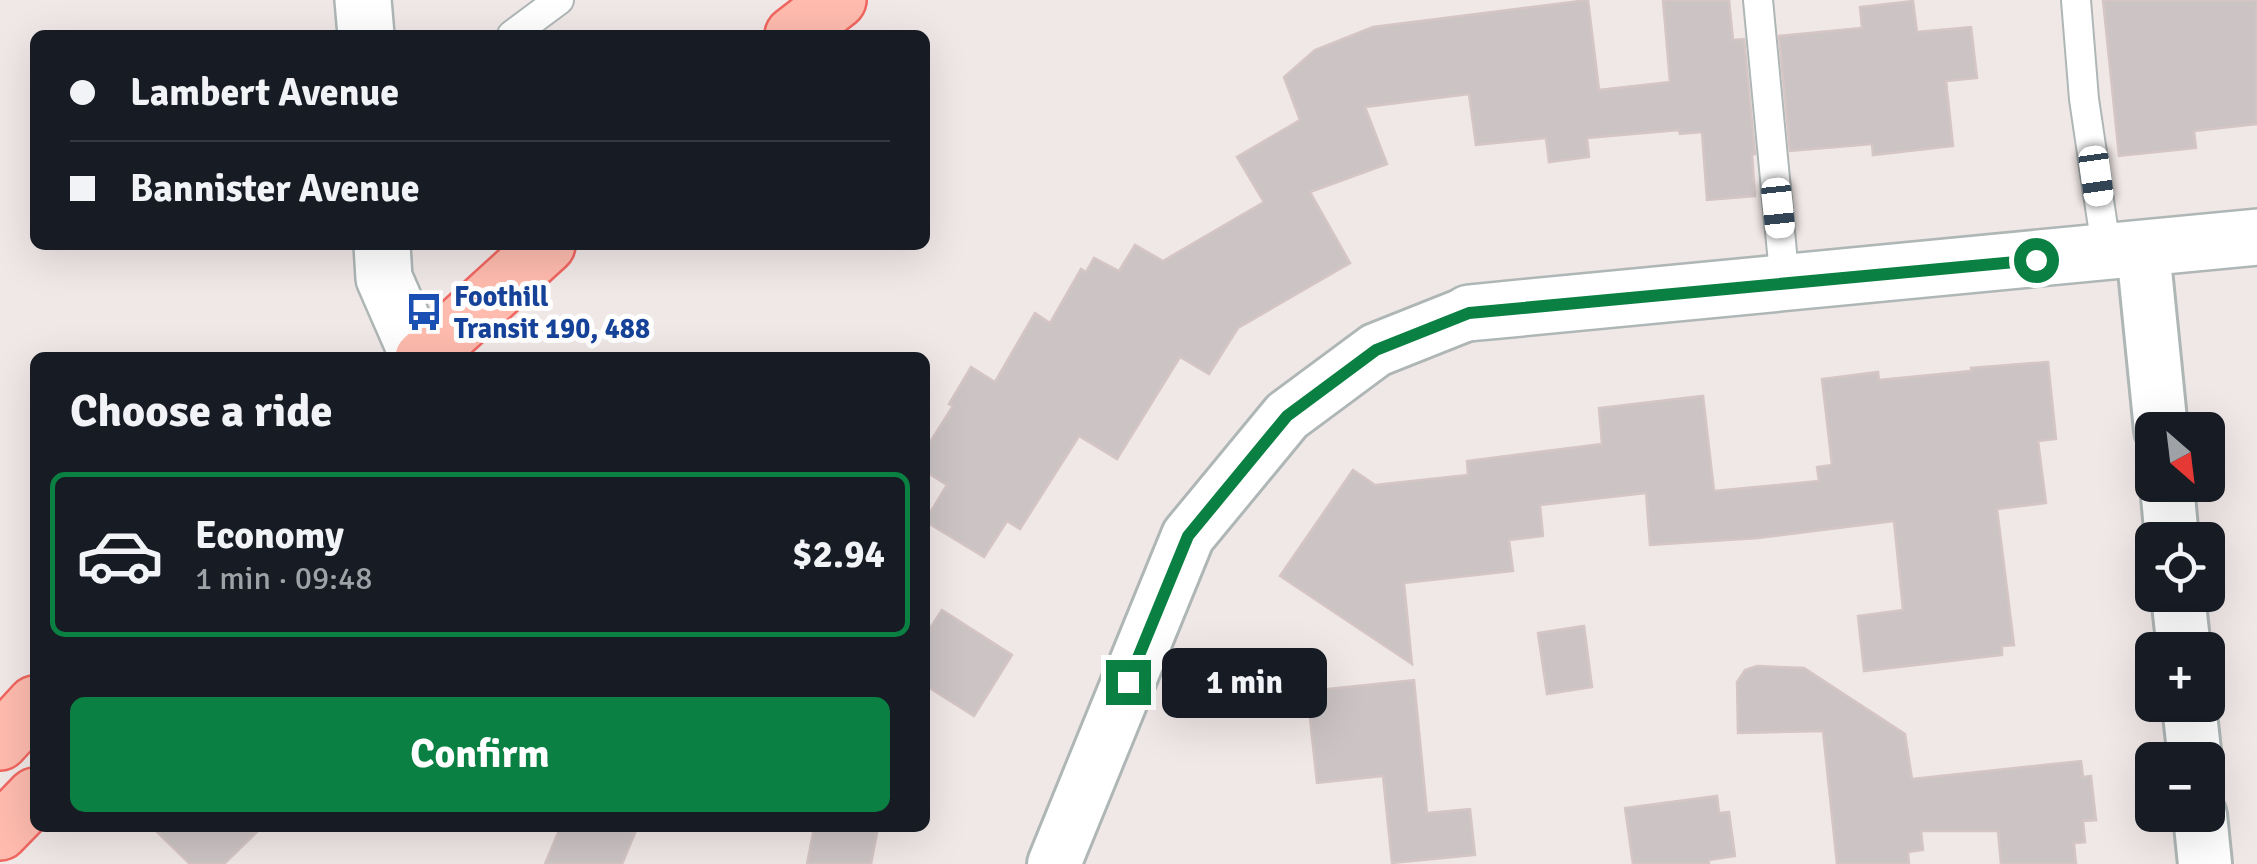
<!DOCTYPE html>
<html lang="en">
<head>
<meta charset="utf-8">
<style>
	:root { --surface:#171b24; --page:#20242c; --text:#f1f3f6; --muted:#9ea1a6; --line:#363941; --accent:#0b8043 }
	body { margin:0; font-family:Signika,sans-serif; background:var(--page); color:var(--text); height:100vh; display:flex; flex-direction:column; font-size:38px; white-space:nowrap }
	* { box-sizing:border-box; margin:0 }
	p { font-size:32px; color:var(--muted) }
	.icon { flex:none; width:55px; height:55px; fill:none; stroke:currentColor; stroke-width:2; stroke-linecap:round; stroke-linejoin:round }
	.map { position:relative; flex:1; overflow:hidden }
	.drawer { position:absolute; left:30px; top:352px; width:900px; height:480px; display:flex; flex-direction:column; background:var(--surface); border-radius:15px; box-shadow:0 10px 40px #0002 }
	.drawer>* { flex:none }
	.top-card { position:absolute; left:30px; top:30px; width:900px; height:220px; border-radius:15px; box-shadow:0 10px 40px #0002; display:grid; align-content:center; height:220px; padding:0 40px; background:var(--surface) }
	.needle { width:65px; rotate:152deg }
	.buttons { position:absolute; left:2135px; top:412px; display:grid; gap:20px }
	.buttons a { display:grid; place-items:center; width:90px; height:90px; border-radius:15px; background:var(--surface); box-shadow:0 10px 40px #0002; font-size:50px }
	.end { position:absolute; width:45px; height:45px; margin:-22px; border:12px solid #0b8043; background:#fff; box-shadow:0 0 0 5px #fff }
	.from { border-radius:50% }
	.bubble { position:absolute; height:70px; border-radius:15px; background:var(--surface); box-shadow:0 10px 40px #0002; font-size:32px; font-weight:800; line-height:70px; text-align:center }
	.car { position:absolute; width:30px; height:60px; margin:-30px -15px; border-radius:12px; box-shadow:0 0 8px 2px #0007; background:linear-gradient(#fff 24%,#345 0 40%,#fff 0 76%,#345 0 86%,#fff 0) }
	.top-card b { display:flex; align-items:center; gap:35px; height:95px; font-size:38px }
	.top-card b+b { border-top:2px solid var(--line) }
	.top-card i { width:25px; height:25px; background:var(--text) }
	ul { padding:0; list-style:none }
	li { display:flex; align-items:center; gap:30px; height:165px; margin:0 20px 15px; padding:0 20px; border:5px solid transparent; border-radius:15px }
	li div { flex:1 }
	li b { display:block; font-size:38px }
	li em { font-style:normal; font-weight:800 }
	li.on { border-color:var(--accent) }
	li>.icon { width:90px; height:90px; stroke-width:1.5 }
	h2 { padding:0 40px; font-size:45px; line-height:120px }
	.button { display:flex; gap:20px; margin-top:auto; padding:20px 40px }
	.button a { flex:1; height:115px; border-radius:15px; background:var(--accent); color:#fff; font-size:40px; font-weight:800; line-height:115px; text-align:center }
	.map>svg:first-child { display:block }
	.building { fill:#ccc4c4; stroke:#d5c5c5; stroke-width:2.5 }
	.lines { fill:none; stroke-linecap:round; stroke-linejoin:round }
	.service-casing { stroke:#afb6b6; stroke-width:32 }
	.minor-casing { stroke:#afb6b6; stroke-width:58 }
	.tertiary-casing { stroke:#afb6b6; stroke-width:60 }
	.primary-casing { stroke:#f06660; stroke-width:60 }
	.service { stroke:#fff; stroke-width:28 }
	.minor { stroke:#fff; stroke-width:52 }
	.tertiary { stroke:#fff; stroke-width:55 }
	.primary { stroke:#febbae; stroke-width:55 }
	.route { stroke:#0b8043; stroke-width:12 }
	.labels { text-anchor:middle; stroke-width:10; stroke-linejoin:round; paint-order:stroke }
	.transit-label { font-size:28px; font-weight:bold; fill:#164399; stroke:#fff; text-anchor:start }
</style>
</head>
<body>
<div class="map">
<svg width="2257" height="864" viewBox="0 0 2257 864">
	<rect width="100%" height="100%" fill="#f0e8e7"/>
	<!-- building -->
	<g class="building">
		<polygon points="1588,0 1599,90 1670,82 1663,0 1729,0 1733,40 1744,39 1755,154 1752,155 1755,196 1707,200 1702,132 1680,134 1679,130 1587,138 1589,157 1549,162 1546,138 1476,145 1469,94 1365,107 1387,164 1310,192 1350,263 1238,328 1209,374 1180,357 1117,459 1079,436 1020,529 1007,521 984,557 925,521 947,485 925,471 925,450 953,406 949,404 971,367 995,382 1035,313 1050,323 1081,269 1086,272 1094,258 1119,271 1135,245 1163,261 1264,202 1237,157 1300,120 1284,77 1315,50 1373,27"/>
		<polygon points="2103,0 2257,0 2257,124 2194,131 2196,148 2119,156"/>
		<polygon points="1913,1 1917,32 1971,27 1977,78 1946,81 1953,146 1873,155 1872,144 1790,151 1779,36 1862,28 1860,7"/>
		<polygon points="2048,362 2056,439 2038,441 2046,503 1997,509 2014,645 2002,646 2002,655 1864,671 1858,616 1903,610 1894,521 1758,538 1650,545 1646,493 1540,505 1543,536 1509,540 1513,571 1404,583 1412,664 1280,576 1353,470 1375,485 1468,475 1467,461 1602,444 1599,408 1703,396 1714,491 1819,481 1817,467 1832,465 1822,379 1878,372 1879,380 1971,371 1971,368"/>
		<polygon points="942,610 1012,655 974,716 925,685 925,636"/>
		<polygon points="1584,626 1592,687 1547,694 1538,633"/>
		<polygon points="1757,666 1804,668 1905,734 1912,779 2081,761 2083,777 2091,776 2096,820 2083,821 2085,842 2074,843 2076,864 2001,864 1998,831 1921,831 1923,850 1908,852 1909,864 1837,864 1823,731 1738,733 1737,682 1745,670"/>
		<polygon points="1414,680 1427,813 1470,809 1475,855 1392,863 1383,776 1317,783 1307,691"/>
		<polygon points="1717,796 1719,813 1729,812 1735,856 1709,860 1709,864 1633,864 1625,808"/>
		<polygon points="153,828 261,828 224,864 190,864"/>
		<polygon points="560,828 637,828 622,864 545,864"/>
		<polygon points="814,828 878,828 871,864 807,864"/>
	</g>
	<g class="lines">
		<!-- service casing -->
		<g class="service-casing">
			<g id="service">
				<polyline points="1758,0 1785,284"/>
				<polyline points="2076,0 2084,99 2107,254"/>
				<polyline points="512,35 559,0"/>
			</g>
		</g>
		<!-- minor casing -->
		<g class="minor-casing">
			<g id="minor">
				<polyline points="2143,250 2161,430"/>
				<polyline points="2167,485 2172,540"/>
				<polyline points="2178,595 2184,650"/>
				<polyline points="2189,705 2195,760"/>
				<polyline points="2200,815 2205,864"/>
				<polyline points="1054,864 1188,536 1287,416 1376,350 1469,313"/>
			</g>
		</g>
		<!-- tertiary casing -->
		<g class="tertiary-casing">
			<g id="tertiary">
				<polyline points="363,0 366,35"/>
				<polyline points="382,245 384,278 419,358"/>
				<polyline points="1469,313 2257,237"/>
			</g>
		</g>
		<!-- primary casing -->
		<g class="primary-casing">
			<g id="primary">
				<polyline points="793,35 838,0"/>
				<polyline points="423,358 547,245"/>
				<polyline points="0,742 35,704"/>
				<polyline points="0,832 35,796"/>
			</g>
		</g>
		<!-- service -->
		<use href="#service" class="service"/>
		<!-- minor -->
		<use href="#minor" class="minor"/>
		<!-- tertiary -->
		<use href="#tertiary" class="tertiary"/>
		<!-- primary -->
		<use href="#primary" class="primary"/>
	</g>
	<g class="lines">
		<!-- route -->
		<polyline class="route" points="1128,682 1188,536 1287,416 1376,350 1469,313 2036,260"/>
	</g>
	<!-- icons -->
	<defs>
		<g id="bus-bare" transform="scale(3)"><path d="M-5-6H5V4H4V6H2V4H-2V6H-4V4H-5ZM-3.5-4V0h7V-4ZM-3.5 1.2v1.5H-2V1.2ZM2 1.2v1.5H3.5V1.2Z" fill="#1a4fb4" stroke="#fff" stroke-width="2.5" paint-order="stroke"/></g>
	</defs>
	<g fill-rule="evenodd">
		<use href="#bus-bare" x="424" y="312"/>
	</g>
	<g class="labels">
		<!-- transit labels -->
		<g class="transit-label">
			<text x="454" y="306">Foothill<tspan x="454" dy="32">Transit 190, 488</tspan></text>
		</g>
	</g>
</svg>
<div class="buttons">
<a><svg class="needle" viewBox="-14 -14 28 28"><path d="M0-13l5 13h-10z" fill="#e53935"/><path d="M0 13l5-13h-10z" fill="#9ea1a6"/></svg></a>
<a><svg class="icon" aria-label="locate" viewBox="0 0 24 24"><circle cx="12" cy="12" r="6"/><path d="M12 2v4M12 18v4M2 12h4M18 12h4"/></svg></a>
<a>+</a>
<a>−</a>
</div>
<i class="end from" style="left:2036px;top:260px"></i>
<i class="end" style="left:1128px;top:682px"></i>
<div class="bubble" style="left:1162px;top:648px;width:165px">1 min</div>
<i class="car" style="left:2096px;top:176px;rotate:172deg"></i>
<i class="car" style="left:1778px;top:208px;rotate:174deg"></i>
<div class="top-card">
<b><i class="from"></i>Lambert Avenue</b>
<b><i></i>Bannister Avenue</b>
</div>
<section class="drawer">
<h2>Choose a ride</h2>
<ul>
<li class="on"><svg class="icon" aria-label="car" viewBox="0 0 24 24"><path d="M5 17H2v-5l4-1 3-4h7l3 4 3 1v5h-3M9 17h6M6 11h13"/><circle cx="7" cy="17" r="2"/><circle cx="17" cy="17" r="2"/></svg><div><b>Economy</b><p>1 min · 09:48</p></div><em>$2.94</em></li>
</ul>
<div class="button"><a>Confirm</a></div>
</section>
</div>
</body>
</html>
